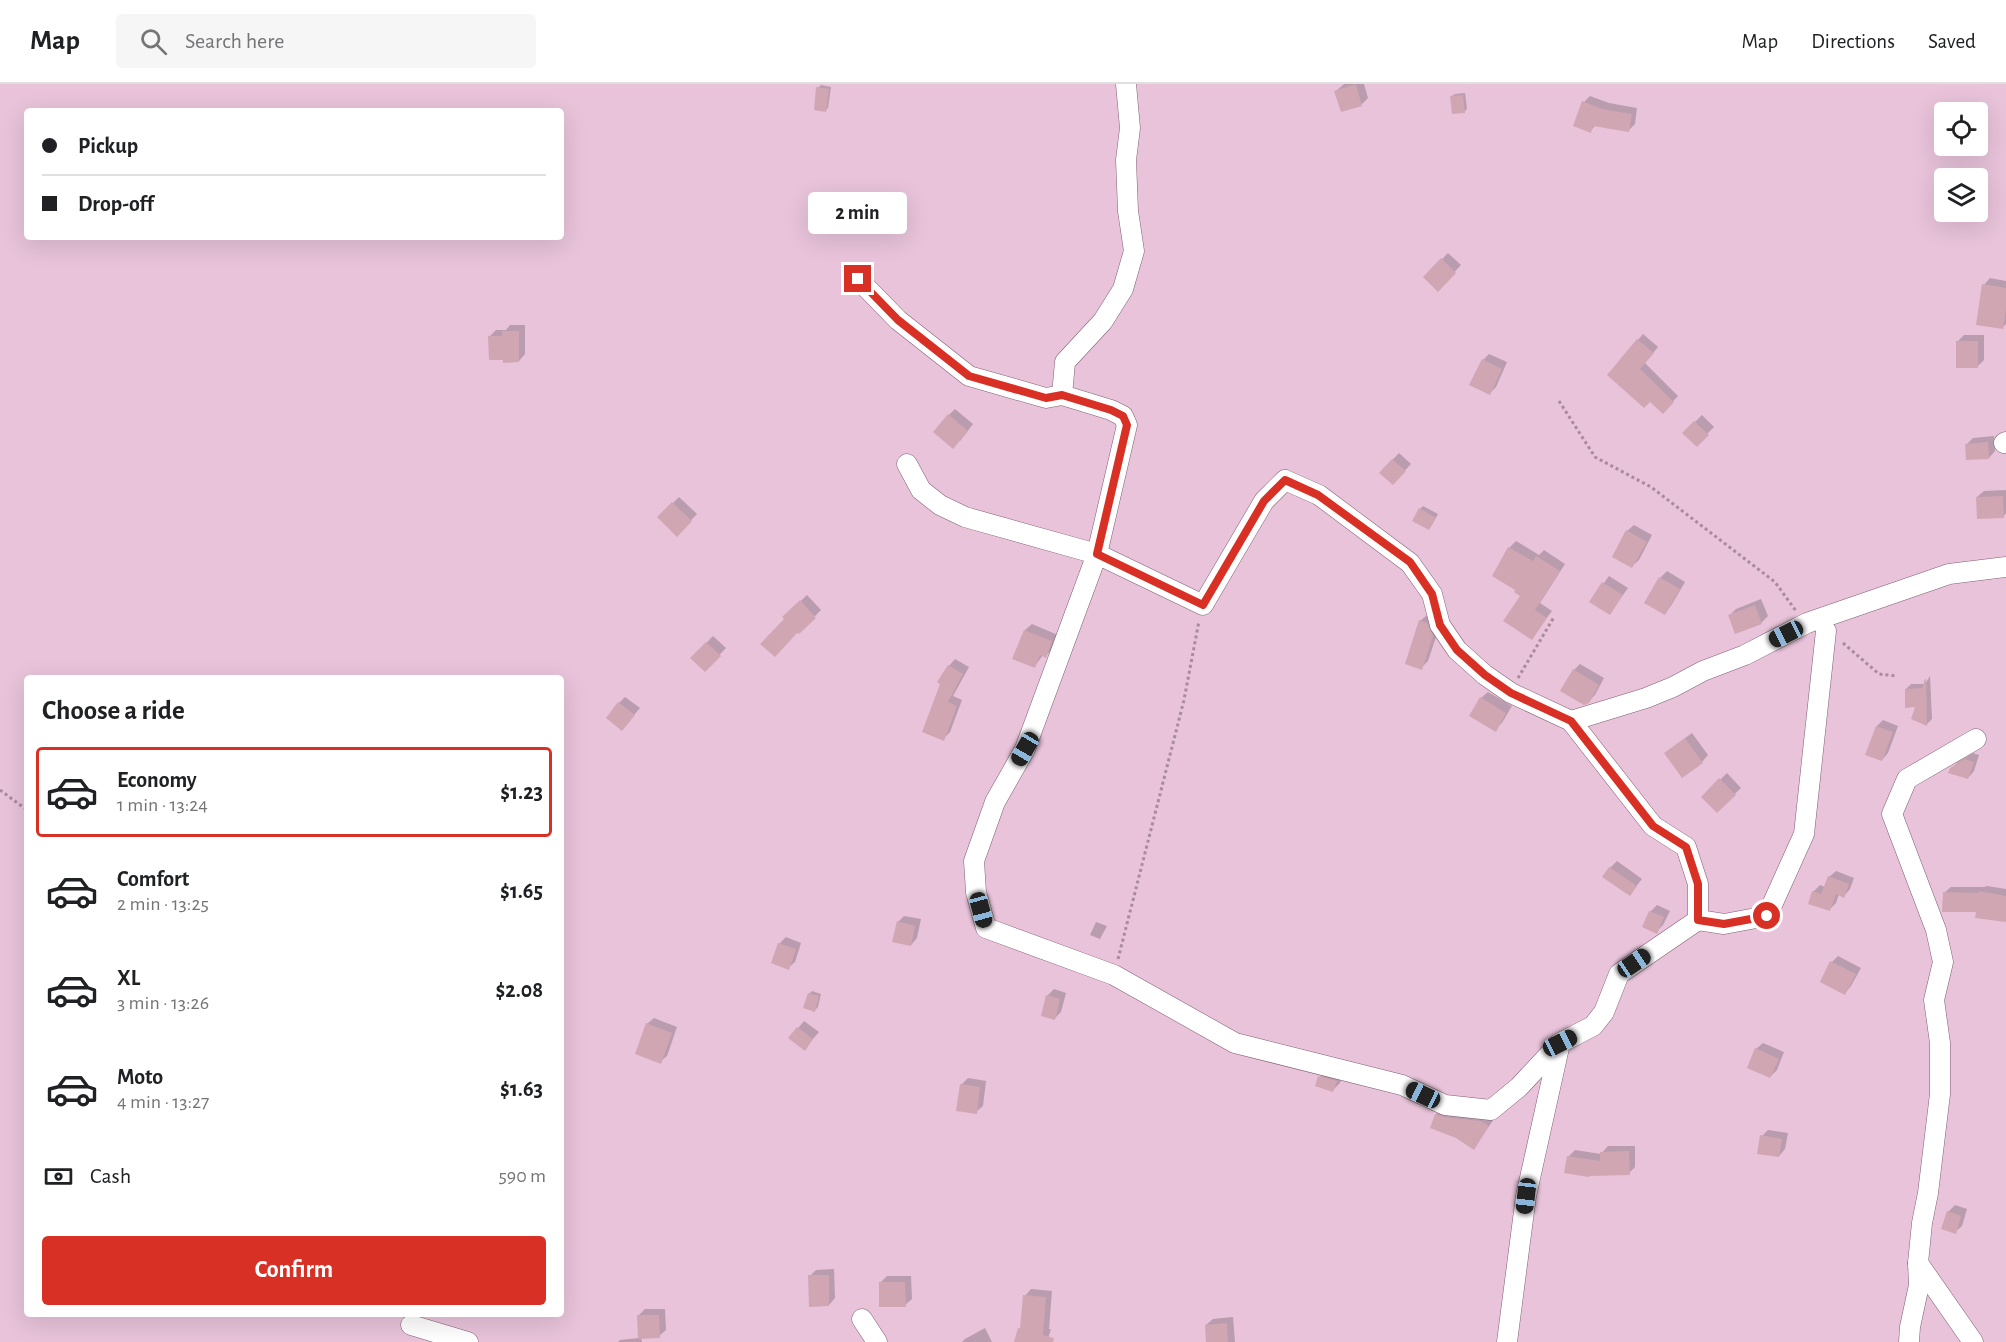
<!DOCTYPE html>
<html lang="en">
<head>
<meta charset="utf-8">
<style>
	:root { --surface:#fff; --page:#f6f6f6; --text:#202124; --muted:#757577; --line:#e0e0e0; --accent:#d93025 }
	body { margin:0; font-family:"Alegreya Sans",sans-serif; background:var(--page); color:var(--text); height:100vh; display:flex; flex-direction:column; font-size:22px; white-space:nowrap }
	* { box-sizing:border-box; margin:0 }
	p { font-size:20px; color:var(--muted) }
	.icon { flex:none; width:33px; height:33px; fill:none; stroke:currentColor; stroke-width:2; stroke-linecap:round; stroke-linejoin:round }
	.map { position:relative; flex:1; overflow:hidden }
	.side { position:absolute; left:24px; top:591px; width:540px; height:642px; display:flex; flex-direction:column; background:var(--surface); border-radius:6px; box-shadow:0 6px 24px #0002 }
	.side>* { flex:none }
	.top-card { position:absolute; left:24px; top:24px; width:540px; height:132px; border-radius:6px; box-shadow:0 6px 24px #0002; display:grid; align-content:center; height:132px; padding:0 18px; background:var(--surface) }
	.fabs { position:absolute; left:1934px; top:18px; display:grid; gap:12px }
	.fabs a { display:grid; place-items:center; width:54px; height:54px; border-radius:6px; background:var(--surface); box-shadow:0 6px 24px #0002; font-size:30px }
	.end { position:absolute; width:27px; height:27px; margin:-14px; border:8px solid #d93025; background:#fff; box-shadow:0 0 0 3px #fff }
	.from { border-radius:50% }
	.bubble { position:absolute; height:42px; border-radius:6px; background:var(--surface); box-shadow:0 6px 24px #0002; font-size:20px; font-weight:700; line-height:42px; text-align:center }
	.car { position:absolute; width:18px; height:36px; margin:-18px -9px; border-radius:8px; box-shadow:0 0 4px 2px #0007; background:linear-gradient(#222 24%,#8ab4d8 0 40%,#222 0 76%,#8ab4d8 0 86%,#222 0) }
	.top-card b { display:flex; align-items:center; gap:21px; height:57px; font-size:22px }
	.top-card b+b { border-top:2px solid var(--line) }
	.top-card i { width:15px; height:15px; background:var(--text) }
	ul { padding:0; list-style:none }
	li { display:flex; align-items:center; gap:18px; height:90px; margin:0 12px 9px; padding:0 6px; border:3px solid transparent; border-radius:6px }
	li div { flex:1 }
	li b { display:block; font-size:22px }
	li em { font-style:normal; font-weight:700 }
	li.active { border-color:var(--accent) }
	li>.icon { width:54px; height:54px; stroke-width:1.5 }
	h2 { padding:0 18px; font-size:27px; line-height:72px }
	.pay { display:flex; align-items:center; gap:15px; height:66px; padding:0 18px; font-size:22px }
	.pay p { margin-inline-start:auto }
	.cta { display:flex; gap:12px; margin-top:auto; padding:12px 18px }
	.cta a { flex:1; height:69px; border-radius:6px; background:var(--accent); color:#fff; font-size:24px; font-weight:700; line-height:69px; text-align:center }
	header { display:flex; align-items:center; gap:36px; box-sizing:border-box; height:84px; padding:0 30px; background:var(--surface); border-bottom:2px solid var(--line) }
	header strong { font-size:28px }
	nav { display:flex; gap:33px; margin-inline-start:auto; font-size:21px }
	.search { width:420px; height:54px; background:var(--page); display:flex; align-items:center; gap:15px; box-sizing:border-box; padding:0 21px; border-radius:6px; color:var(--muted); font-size:22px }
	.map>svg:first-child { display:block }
	.shadow { fill:#0003 }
	.building { fill:#d0a6b2 }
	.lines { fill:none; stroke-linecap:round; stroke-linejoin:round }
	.minor-casing { stroke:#805f74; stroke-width:21 }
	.path { stroke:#a88b9d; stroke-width:3; stroke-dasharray:3 3; stroke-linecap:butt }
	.minor { stroke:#fff; stroke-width:20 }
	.route { stroke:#d93025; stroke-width:8 }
</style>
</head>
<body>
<header>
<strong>Map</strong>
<div class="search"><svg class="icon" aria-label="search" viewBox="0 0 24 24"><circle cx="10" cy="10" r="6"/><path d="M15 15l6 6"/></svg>Search here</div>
<nav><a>Map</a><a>Directions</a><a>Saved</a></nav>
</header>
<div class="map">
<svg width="2006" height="1258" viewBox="0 0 2006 1258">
	<rect width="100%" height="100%" fill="#e8c3da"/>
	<!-- shadow -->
	<g class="shadow">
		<polygon points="1344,0 1364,0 1368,14 1362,20 1342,26 1336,7"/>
		<polygon points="821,1 831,3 828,24 826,26 818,4"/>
		<polygon points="1465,9 1467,25 1464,28 1452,12 1455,10"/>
		<polygon points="1590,12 1609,19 1637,24 1635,40 1628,47 1596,41 1590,47 1584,18"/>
		<polygon points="1448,169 1461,181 1438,206 1425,193"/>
		<polygon points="1990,194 2006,197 2006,240 2002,244 1984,201"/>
		<polygon points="510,241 525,241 525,270 519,277 490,252 496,246 506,246"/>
		<polygon points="1643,250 1658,263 1645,279 1678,312 1663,328 1650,316 1609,291"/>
		<polygon points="1964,251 1984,251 1984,276 1977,283 1958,257"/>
		<polygon points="1489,270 1507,278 1496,303 1490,309 1483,276"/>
		<polygon points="955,325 973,340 960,357 949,331"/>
		<polygon points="1702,331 1714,343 1696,361 1684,349"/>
		<polygon points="1994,352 1995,367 1989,374 1967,360 1973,354"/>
		<polygon points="1399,369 1411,380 1399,393 1381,388"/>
		<polygon points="2006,406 2006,429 2003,433 1977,413 1984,407"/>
		<polygon points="679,413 697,430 677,451 659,433"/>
		<polygon points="1423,422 1438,430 1431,442 1420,425"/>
		<polygon points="1634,441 1652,451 1639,476 1632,482 1627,447"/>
		<polygon points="1516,457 1539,471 1544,466 1565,480 1540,519 1552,527 1531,554 1523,511 1509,464"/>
		<polygon points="1667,487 1685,498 1671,522 1665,529 1660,494"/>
		<polygon points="1609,492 1628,504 1610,529 1591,517"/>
		<polygon points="807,511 821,526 799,548 784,533"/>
		<polygon points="1761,515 1768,532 1761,539 1730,531 1736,525"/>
		<polygon points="1427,531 1433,533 1439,544 1428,577 1421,584 1420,537"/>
		<polygon points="1032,540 1058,551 1052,565 1046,572 1043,571 1035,582 1014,574 1025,546"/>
		<polygon points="713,552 726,564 705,586 692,574"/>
		<polygon points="955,575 969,583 953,612 962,616 950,648 943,655 949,582"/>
		<polygon points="1580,580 1604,594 1595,611 1588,618 1574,586"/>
		<polygon points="1930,592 1932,635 1927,640 1913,634 1917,622 1906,605 1911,600 1925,600"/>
		<polygon points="1488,608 1512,622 1502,639 1495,646 1481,614"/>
		<polygon points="625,613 640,624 628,638 619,619"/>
		<polygon points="1883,636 1898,642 1888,669 1882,676 1877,642"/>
		<polygon points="1692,649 1708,671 1702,678 1673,663"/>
		<polygon points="1973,669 1979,671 1974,687 1968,694 1951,685 1958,678"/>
		<polygon points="1727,689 1741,704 1717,727 1703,713"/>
		<polygon points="1617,777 1642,795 1630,810 1610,784"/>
		<polygon points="1836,787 1854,794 1850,805 1844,812 1839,810 1836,819 1830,825 1813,808 1820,801 1825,803 1829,793"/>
		<polygon points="1987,802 2006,805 2006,837 1977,827 1944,809 1951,803 1985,803"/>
		<polygon points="1657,821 1670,827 1663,841 1656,848 1644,842 1651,827"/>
		<polygon points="904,832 921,835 917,854 911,861 898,838"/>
		<polygon points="1096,838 1107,842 1100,855 1090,851"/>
		<polygon points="786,853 801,859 795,878 788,884 779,860"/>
		<polygon points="1838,872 1861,884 1851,902 1845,909 1832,878"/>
		<polygon points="1054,905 1066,909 1061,928 1055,934 1047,912"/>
		<polygon points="812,907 821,910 818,923 815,926 809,910"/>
		<polygon points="654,934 677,943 667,972 660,978 647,940"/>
		<polygon points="804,937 819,948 804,965 790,954"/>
		<polygon points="1763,959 1784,968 1777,986 1770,993 1756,965"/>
		<polygon points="1326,987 1342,991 1340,999 1333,1006 1320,993"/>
		<polygon points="968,994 986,997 983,1022 976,1028 961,1001"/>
		<polygon points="1443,1024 1488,1031 1494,1035 1474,1064 1457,1053 1432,1043 1436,1030"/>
		<polygon points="1768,1046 1788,1049 1785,1065 1779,1072 1762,1052"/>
		<polygon points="1608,1062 1635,1062 1635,1083 1629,1089 1568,1073 1575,1066 1601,1070"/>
		<polygon points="1955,1121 1967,1125 1962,1142 1955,1148 1948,1128"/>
		<polygon points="834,1185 835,1214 829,1221 810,1192 816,1186"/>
		<polygon points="887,1192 911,1192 912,1215 905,1221 880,1199"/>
		<polygon points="1031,1205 1052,1207 1049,1245 1051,1245 1047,1258 1015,1258 1019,1245 1022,1242 1025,1212"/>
		<polygon points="645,1225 665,1225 666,1246 659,1252 641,1253 642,1258 618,1258 620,1256 639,1254 638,1232"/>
		<polygon points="1233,1233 1235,1258 1208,1258 1206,1241 1213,1235"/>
		<polygon points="985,1244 992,1258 962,1258 965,1255"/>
	</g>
	<!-- building -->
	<g class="building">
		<polygon points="1356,0 1362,22 1341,28 1334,7"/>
		<polygon points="816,3 829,5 826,28 814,26"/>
		<polygon points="1463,11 1465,29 1452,30 1450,12"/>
		<polygon points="1582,17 1602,25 1632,30 1629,48 1593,42 1591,49 1573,42"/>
		<polygon points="1441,174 1456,189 1438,208 1423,193"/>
		<polygon points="1982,200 2006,204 2006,225 2003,245 1976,241"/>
		<polygon points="502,247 519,247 519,278 503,279 503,276 489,276 488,252 502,252"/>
		<polygon points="1637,255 1654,269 1640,285 1674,318 1663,330 1650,318 1644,324 1607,291"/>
		<rect x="1956" y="257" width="22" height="27"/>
		<polygon points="1482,275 1502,285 1490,311 1469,301"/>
		<polygon points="948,330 968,347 953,365 933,348"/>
		<polygon points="1694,337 1709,351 1697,363 1682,349"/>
		<polygon points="1988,358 1989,375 1966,376 1965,360"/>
		<polygon points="1392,375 1406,387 1393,401 1379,389"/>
		<polygon points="2003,412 2004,434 1977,435 1976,413"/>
		<polygon points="672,418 692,437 677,453 657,433"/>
		<polygon points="1419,424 1436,434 1429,446 1412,437"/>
		<polygon points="1626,446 1647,458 1632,484 1612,473"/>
		<polygon points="1508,463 1533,477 1536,472 1560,487 1535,526 1547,534 1532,556 1503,537 1520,512 1514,508 1515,506 1492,492"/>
		<polygon points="1659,493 1680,505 1665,531 1644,519"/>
		<polygon points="1602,498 1623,511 1610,531 1589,518"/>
		<polygon points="800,516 816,534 799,550 797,549 775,573 760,560 784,535 782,533"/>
		<polygon points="1755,521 1762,540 1735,550 1728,531"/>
		<polygon points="1419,536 1427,539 1433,552 1422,586 1405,580"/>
		<polygon points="1024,546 1052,557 1046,574 1040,571 1035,584 1012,575"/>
		<polygon points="706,558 721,572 705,588 690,574"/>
		<polygon points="948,581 963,590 948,618 957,622 944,657 922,648 940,600 937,598"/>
		<polygon points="1573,585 1599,601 1589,619 1584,621 1560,607"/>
		<polygon points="1925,595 1926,595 1927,642 1911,635 1915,623 1905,624 1905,605 1922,604"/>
		<polygon points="1480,613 1506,629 1496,648 1469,632"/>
		<polygon points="618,618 635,631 622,647 606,634"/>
		<polygon points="1876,642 1893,648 1882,677 1865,671"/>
		<polygon points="1685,654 1703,679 1682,694 1664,669"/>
		<polygon points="1965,675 1974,678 1968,695 1948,689 1950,684"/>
		<polygon points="1719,694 1736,711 1717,729 1701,713"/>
		<polygon points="1609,783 1637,802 1630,812 1602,793"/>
		<polygon points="1828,792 1849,800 1844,814 1836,810 1830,827 1808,820 1812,807 1821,810"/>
		<polygon points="1979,807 2006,812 2006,838 1975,834 1976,828 1942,828 1943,808 1979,809"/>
		<polygon points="1649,827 1664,833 1657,850 1642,843"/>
		<polygon points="897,837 915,842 911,862 892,858"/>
		<polygon points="778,859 796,865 789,886 771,879"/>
		<polygon points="1830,877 1856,890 1845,911 1820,898"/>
		<polygon points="808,909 819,912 815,928 803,924"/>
		<polygon points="1046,911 1060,915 1055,936 1041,932"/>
		<polygon points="646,939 672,949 661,980 635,970"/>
		<polygon points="797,943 813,955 805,967 788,954"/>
		<polygon points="1755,964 1779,975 1770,994 1747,984"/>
		<polygon points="1318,992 1337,997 1333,1008 1315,1002"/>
		<polygon points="960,1000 980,1003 977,1030 956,1027"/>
		<polygon points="1435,1030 1444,1033 1481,1037 1489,1042 1474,1066 1456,1054 1430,1044"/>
		<polygon points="1760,1051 1782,1055 1779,1073 1757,1070"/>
		<polygon points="1629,1067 1630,1091 1590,1092 1589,1093 1564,1089 1567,1072 1600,1077 1600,1068"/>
		<polygon points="1947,1127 1961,1132 1956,1150 1941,1145"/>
		<polygon points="808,1191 829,1191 829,1222 809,1223"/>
		<polygon points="879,1198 905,1198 906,1223 879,1223"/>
		<polygon points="1023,1211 1046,1213 1043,1251 1054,1254 1053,1258 1014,1258 1018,1244 1020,1245"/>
		<polygon points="637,1231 659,1231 660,1254 638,1255"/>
		<polygon points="1227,1239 1228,1258 1206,1258 1205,1241"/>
	</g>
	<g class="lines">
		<!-- minor casing -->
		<g class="minor-casing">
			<g id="minor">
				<polyline points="858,195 898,236 969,292 1046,314 1062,311 1065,278 1103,237 1123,205 1134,167 1128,127 1126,76 1130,44 1126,0"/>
				<polyline points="2004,359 2006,358"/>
				<polyline points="907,380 921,406 940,421 965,433 1097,470 1025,665 995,718 974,777 976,808 986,844 1114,891 1235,959 1402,1001 1445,1021 1491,1026 1519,1003 1560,959 1593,942 1604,928 1619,890 1698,836 1698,800 1686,763 1653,742 1571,637 1511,609 1485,591 1457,566 1440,541 1432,510 1410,479 1319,411 1285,396 1264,417 1203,521 1097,470 1127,341 1123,332 1111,326 1062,311"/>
				<polyline points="1571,637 1646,614 1673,603 1703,587 1745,571 1807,539 1949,490 2006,483"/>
				<polyline points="1698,836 1724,840 1767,832 1804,750 1826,547"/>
				<polyline points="1918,1179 1973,1258"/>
				<polyline points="862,1235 877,1258"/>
				<polyline points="411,1241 468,1258"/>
				<polyline points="1507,1258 1526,1112 1560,959"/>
				<polyline points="1909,1258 1910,1243 1919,1201 1918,1179 1922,1139 1928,1109 1940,1010 1940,959 1934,916 1943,878 1936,846 1892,730 1907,695 1976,655"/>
			</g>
		</g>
		<!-- path -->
		<g class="path">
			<polyline points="1559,317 1595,373 1651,403 1775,498 1796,527"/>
			<polyline points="1843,559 1879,590 1897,592"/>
			<polyline points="1518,594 1554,533"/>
			<polyline points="0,706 27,726"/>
			<polyline points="1118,875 1184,616 1199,537"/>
		</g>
		<!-- minor -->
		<use href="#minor" class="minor"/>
	</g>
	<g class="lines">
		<!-- route -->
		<polyline class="route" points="858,195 898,236 969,292 1046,314 1062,311 1111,326 1123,332 1127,341 1097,470 1203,521 1264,417 1285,396 1318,411 1410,478 1432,510 1440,541 1457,566 1485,591 1511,609 1571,637 1653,742 1686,763 1698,800 1698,836 1724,840 1767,832"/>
	</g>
</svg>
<div class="fabs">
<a><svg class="icon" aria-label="locate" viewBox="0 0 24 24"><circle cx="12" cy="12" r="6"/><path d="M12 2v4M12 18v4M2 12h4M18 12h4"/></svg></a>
<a><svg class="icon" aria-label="layers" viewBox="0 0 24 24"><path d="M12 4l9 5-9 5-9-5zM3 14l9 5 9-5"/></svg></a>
</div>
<i class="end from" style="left:1767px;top:832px"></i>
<i class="end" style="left:858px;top:195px"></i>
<div class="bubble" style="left:808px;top:108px;width:99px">2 min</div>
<i class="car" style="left:1786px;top:550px;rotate:243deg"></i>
<i class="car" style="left:1025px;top:665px;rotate:210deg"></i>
<i class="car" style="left:981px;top:826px;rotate:165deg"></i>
<i class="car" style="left:1634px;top:879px;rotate:56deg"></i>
<i class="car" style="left:1560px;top:959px;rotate:63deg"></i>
<i class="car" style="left:1423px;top:1011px;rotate:295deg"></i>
<i class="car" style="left:1526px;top:1112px;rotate:187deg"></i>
<div class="top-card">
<b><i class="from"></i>Pickup</b>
<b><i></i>Drop-off</b>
</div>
<section class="side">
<h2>Choose a ride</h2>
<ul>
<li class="active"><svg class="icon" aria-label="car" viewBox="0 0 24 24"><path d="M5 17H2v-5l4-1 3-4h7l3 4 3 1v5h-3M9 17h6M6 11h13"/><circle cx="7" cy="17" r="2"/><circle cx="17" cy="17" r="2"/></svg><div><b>Economy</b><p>1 min · 13:24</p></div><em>$1.23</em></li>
<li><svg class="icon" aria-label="car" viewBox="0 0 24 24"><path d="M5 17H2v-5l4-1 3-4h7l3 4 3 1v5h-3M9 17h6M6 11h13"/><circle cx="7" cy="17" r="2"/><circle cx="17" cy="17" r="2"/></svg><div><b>Comfort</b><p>2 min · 13:25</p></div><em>$1.65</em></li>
<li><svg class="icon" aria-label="car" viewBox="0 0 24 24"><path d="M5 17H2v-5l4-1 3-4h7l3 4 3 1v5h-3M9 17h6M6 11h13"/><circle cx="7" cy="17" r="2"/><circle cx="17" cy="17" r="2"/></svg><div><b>XL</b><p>3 min · 13:26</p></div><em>$2.08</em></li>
<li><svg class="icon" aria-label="car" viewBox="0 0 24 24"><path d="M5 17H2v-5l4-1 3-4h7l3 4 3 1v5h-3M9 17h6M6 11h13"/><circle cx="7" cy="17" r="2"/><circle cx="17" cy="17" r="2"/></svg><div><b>Moto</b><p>4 min · 13:27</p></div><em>$1.63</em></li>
</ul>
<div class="pay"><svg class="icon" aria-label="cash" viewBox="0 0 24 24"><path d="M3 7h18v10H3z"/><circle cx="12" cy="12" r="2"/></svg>Cash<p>590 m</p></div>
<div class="cta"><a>Confirm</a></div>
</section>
</div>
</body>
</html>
